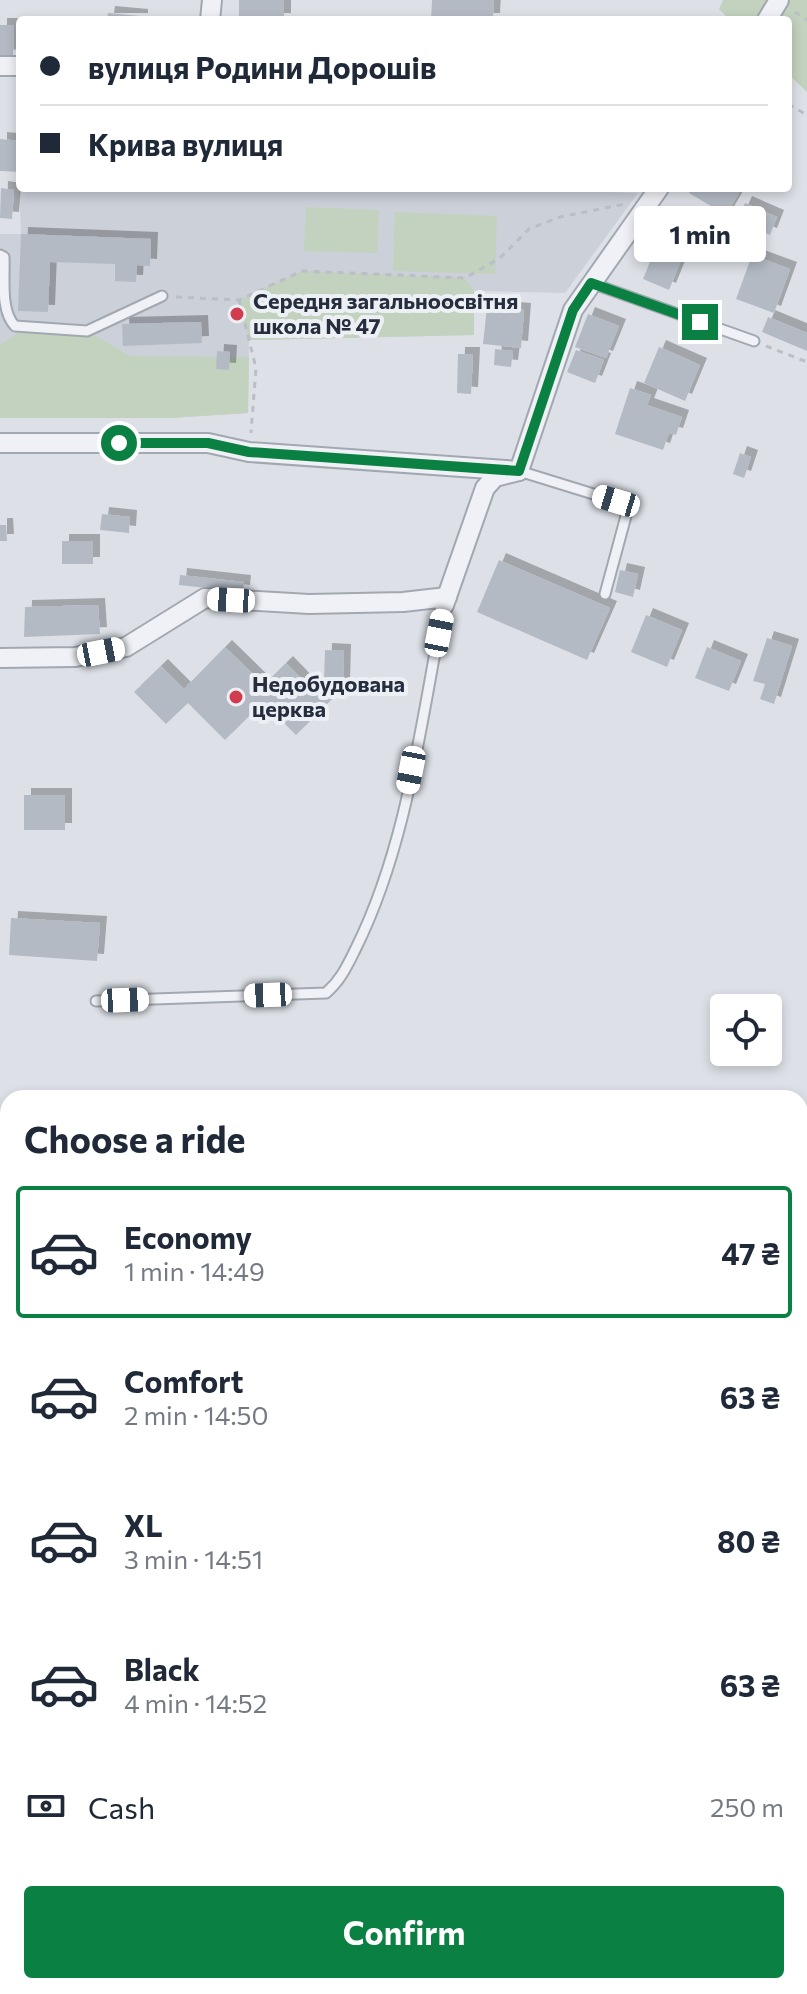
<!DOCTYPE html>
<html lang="en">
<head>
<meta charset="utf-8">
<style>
	:root { --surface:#fff; --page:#f2f2f3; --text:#1f2937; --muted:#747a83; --line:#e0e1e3; --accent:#0b8043 }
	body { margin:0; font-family:Commissioner,sans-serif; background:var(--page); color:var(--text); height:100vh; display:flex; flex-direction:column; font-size:30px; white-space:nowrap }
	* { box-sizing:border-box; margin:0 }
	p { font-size:26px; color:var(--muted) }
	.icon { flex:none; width:44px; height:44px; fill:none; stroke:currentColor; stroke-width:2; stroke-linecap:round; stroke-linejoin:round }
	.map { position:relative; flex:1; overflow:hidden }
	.sheet { position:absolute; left:0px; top:1090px; width:808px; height:904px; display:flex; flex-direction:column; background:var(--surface); border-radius:24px 24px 0 0; box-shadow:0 4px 12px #0003 }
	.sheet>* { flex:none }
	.guide { position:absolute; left:16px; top:16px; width:776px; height:176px; border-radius:8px; box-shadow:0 4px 12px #0003; display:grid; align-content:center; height:176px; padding:0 24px; background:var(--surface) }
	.buttons { position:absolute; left:710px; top:994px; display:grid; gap:16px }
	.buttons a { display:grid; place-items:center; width:72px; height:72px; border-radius:8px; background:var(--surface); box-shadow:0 4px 12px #0003; font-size:40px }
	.end { position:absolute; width:36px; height:36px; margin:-18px; border:10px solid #0b8043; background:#fff; box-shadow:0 0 0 4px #fff }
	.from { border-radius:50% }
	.bubble { position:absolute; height:56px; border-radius:8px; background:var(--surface); box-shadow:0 4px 12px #0003; font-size:26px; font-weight:700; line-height:56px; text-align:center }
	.car { position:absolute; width:24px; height:48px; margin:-24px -12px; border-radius:10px; box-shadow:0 0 6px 2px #0007; background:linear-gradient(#fff 24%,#345 0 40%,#fff 0 76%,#345 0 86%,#fff 0) }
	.guide b { display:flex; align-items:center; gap:28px; height:76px; font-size:30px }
	.guide b+b { border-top:2px solid var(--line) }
	.guide i { width:20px; height:20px; background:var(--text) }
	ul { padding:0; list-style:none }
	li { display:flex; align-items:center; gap:24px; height:132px; margin:0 16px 12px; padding:0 8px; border:4px solid transparent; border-radius:8px }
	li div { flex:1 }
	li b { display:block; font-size:30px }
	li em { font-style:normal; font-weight:700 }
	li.current { border-color:var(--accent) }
	li>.icon { width:72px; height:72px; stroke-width:1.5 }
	h2 { padding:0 24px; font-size:36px; line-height:96px }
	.pay { display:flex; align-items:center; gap:20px; height:88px; padding:0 24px; font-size:30px }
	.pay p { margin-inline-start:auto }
	.button { display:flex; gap:16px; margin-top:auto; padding:16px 24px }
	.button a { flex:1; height:92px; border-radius:8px; background:var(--accent); color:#fff; font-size:32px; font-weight:700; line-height:92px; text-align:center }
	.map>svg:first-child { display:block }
	.built { fill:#cbd0d9 }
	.green { fill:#c2d2be }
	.building { fill:#b4bac4; filter:url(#shadow) }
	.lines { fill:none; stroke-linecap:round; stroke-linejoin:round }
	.service-casing { stroke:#a2a8b1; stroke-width:13 }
	.minor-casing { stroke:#a2a8b1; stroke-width:22 }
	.tertiary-casing { stroke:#a2a8b1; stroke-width:26 }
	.path { stroke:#bbbec6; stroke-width:3; stroke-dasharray:6 6; stroke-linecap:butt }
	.service { stroke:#f0f1f6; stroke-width:9 }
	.minor { stroke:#f0f1f6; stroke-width:18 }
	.tertiary { stroke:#f0f1f6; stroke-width:22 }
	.route { stroke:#0b8043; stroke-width:10 }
	.poi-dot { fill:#d23c4f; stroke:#ecf0f5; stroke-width:3 }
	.labels { text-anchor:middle; stroke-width:8; stroke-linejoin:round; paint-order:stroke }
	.poi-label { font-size:22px; font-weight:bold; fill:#262e3e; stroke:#ecf0f5; text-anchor:start }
</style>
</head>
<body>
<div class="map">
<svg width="807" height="1994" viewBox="0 0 807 1994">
	<defs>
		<filter id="shadow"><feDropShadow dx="7" dy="-7" stdDeviation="0" flood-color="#0004"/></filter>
	</defs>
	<rect width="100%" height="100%" fill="#dde1e7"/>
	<!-- built -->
	<g class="built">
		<polygon points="19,184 20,188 488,188 638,193 565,293 474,291 474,335 249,340 248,413 169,418 0,418 0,234 21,234"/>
		<polygon points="0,1644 8,1644 8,1768 0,1767"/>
	</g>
	<!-- green -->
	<g class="green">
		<polygon points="723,0 807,0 807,92 788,74 788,20 730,20 719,9"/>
		<polygon points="306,207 379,210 377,253 304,251"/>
		<polygon points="395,212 497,216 495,274 393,271"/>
		<polygon points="302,271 465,278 474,291 474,335 249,340 239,300"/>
		<polygon points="26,328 87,331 130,356 249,357 248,413 169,418 0,418 0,345"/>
		<polygon points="0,1407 6,1413 8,1639 0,1640"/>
	</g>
	<!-- building -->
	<g class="building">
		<rect x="239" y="0" width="45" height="20"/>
		<polygon points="432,0 494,0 493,20 431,20"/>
		<polygon points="108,13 141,16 141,20 107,20"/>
		<polygon points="0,25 14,25 13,57 0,56"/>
		<polygon points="0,139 20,141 20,172 0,171"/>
		<polygon points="1,188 14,190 12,219 0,218"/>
		<polygon points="692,188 742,188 726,215 689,193"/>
		<polygon points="745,203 777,217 770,235 737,221"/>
		<polygon points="731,224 747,230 739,252 723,245"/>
		<polygon points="21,234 151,239 150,266 137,265 136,282 115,281 115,264 50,262 48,312 18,311"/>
		<polygon points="658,242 684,253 669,290 643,279"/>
		<polygon points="752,255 790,269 774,313 736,299"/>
		<polygon points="487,307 524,310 521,348 483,344"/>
		<polygon points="588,314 619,326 606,358 575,347"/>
		<polygon points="768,317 807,333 807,351 762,332"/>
		<polygon points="201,322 202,343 123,346 122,324"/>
		<polygon points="659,347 700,365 685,401 644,383"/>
		<polygon points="495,349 513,351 511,367 494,365"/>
		<polygon points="576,350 604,360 595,383 567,372"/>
		<polygon points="217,351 230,352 229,370 216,369"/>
		<polygon points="458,354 473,354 471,394 457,393"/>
		<polygon points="630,388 651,395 647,405 682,417 676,435 669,433 663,450 615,434"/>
		<polygon points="740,453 751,457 744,478 733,474"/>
		<polygon points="102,514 130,517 129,533 100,530"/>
		<polygon points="0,525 6,525 7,541 0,541"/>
		<rect x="62" y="541" width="31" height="23"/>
		<polygon points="499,560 610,608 587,660 477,612"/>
		<polygon points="620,570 638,574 633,597 615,592"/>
		<polygon points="180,575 244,582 243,592 179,585"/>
		<polygon points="98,605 100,634 24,637 25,607"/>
		<polygon points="646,615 682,630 667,667 631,652"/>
		<polygon points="767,638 792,646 774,704 760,699 765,684 753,681"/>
		<polygon points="225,647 264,685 286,663 313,691 324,680 325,650 344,651 343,688 296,735 263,702 225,740 188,703 166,724 134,692 161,666 184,689"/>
		<polygon points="707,647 741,661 729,691 695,678"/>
		<rect x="24" y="795" width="41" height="35"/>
		<polygon points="11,918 100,923 97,961 9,955"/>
		<polygon points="807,1128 807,1155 800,1159 800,1132"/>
		<polygon points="8,1225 8,1260 0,1262 0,1228"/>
		<polygon points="0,1696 5,1696 3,1749 0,1749"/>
		<polygon points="6,1804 8,1805 8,1841 2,1841"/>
		<polygon points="800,1933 807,1934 807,1970 800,1970"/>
		<polygon points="0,1944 6,1944 5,1994 0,1994"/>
		<polygon points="200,1986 220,1986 219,1994 199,1994"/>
		<polygon points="273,1986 283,1987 295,1986 294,1994 272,1994"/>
		<polygon points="322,1986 346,1986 345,1994 321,1994"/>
		<polygon points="386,1986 411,1986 409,1994 385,1994"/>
		<polygon points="731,1986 760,1986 759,1994 731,1992"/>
	</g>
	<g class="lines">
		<!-- service casing -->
		<g class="service-casing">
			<g id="service">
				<path d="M0 255 4 257C5 277 0 311 15 326L87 331 162 296"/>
				<polyline points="591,283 754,341"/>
				<polyline points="519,471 616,501 624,508 626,516 605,594"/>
				<path d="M96 1001 326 993C341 980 347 966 356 948 408 843 421 720 444 605"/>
				<polyline points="800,1689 807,1689"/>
			</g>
		</g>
		<!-- minor casing -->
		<g class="minor-casing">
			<g id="minor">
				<polyline points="210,20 212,0"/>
				<polyline points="767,20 779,0"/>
				<polyline points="0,66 20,66"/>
				<polyline points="0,443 208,443 249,452 519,471"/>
				<polyline points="444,605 485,488 495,477 519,471 573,310 659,188"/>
				<polyline points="0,658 75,657 126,647 205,598 309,604 403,602 447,597"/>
				<polyline points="800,1247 807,1255"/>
				<polyline points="34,1994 35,1986"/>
			</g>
		</g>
		<!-- tertiary casing -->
		<g class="tertiary-casing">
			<g id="tertiary">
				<polyline points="0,1389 8,1400"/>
				<polyline points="593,1986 622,1994"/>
			</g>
		</g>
		<!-- path -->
		<g class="path">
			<polyline points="795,12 807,20"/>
			<polyline points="788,104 807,115"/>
			<polyline points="176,297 239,300 302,271 465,278 500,258 529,229 560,217 625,204"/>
			<polyline points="239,300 256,368 251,433"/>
			<polyline points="766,346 807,362"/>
			<polyline points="0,1640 8,1639"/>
			<polyline points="536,1986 570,1994"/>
			<polyline points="642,1987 670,1994"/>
		</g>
		<!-- service -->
		<use href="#service" class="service"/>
		<!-- minor -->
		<use href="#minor" class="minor"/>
		<!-- tertiary -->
		<use href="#tertiary" class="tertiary"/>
	</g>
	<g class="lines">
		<!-- route -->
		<polyline class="route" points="119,443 208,443 249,452 519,471 573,310 591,283 700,322"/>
	</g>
	<!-- markers -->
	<g class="poi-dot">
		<circle cx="237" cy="314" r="8"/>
		<circle cx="236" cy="697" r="8"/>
	</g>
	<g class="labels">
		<!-- poi labels -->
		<g class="poi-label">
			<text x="253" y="309">Середня загальноосвітня<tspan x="253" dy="25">школа № 47</tspan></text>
			<text x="252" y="692">Недобудована<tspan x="252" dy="25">церква</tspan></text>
		</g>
	</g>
</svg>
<div class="buttons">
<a><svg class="icon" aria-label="locate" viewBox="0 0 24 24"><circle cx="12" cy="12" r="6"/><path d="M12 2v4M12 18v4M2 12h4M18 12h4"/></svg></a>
</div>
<i class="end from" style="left:119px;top:443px"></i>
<i class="end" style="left:700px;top:322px"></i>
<div class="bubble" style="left:634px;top:206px;width:132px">1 min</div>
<i class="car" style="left:616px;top:501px;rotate:287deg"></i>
<i class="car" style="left:231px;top:600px;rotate:273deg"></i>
<i class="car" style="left:439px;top:633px;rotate:11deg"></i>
<i class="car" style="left:101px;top:652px;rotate:79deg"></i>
<i class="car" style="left:411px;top:770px;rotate:191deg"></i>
<i class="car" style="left:268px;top:995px;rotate:268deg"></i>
<i class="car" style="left:125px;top:1000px;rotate:88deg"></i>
<div class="guide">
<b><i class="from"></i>вулиця Родини Дорошів</b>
<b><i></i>Крива вулиця</b>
</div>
<section class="sheet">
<h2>Choose a ride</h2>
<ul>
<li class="current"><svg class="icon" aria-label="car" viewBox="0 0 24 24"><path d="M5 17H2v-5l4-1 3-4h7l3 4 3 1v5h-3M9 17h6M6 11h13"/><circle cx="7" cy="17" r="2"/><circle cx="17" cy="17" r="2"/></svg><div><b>Economy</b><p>1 min · 14:49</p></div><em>47 ₴</em></li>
<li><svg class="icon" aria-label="car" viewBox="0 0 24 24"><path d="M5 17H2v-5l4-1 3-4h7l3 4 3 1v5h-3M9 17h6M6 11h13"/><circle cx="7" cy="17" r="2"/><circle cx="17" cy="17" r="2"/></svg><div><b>Comfort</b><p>2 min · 14:50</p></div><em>63 ₴</em></li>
<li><svg class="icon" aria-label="car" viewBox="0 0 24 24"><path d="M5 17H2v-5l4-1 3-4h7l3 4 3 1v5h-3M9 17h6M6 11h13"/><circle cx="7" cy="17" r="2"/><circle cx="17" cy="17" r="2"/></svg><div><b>XL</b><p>3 min · 14:51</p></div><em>80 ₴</em></li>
<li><svg class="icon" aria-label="car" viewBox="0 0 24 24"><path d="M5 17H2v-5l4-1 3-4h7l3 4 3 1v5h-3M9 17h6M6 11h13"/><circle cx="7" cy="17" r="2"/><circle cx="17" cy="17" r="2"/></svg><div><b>Black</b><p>4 min · 14:52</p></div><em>63 ₴</em></li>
</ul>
<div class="pay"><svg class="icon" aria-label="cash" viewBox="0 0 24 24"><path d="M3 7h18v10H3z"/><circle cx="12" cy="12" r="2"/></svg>Cash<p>250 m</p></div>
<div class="button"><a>Confirm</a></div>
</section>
</div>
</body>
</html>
